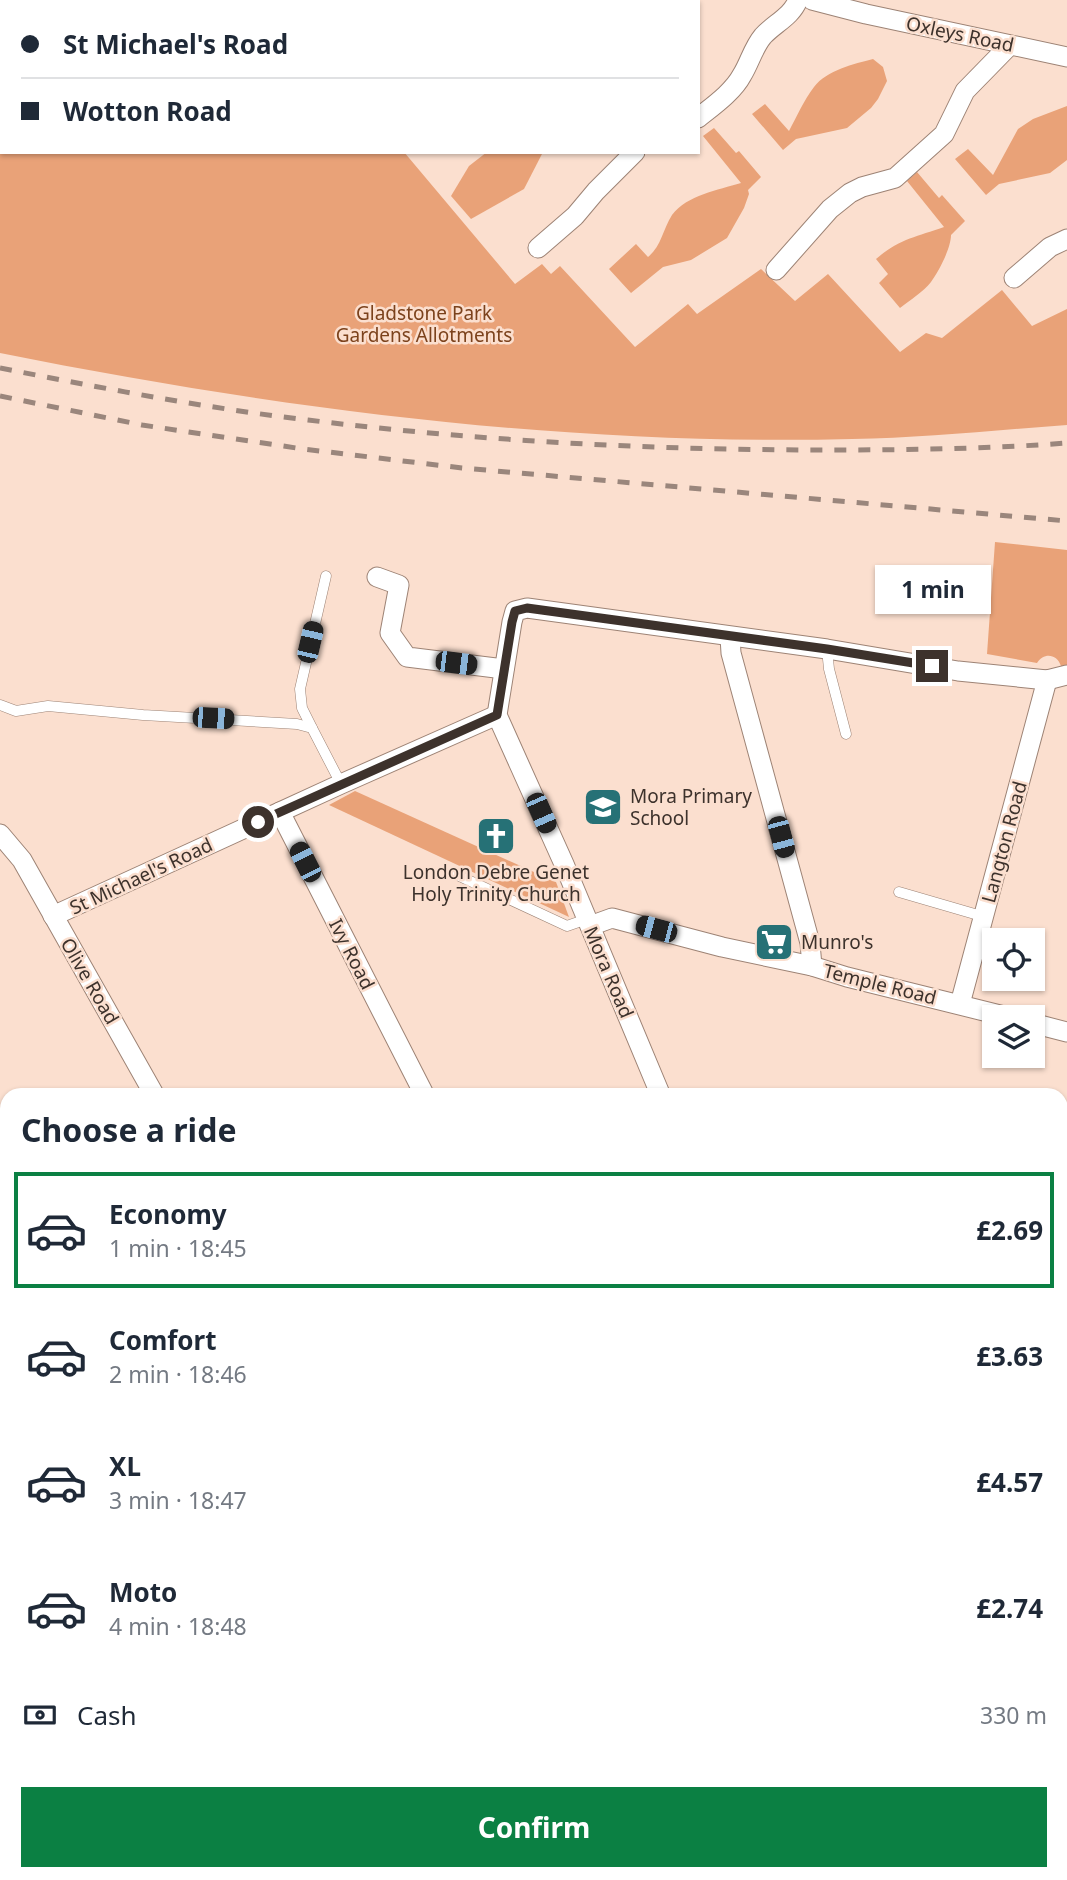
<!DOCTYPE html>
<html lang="en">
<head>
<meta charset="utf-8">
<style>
	:root { --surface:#fff; --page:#f6f6f7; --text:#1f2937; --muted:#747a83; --line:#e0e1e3; --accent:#0b8043 }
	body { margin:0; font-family:"Noto Sans",sans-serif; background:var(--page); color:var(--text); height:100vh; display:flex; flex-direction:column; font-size:26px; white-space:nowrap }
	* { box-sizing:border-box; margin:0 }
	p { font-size:23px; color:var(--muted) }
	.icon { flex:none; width:38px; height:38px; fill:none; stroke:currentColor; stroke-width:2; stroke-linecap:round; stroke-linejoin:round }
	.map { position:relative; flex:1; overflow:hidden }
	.drawer { position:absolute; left:0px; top:1088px; width:1068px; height:793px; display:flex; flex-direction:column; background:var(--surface); border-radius:21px 21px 0 0; box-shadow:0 2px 5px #0004 }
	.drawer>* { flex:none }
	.hud { position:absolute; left:0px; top:0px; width:700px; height:154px; box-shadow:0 2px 5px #0004; display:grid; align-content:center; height:154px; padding:0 21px; background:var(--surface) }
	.controls { position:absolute; left:982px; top:928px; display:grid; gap:14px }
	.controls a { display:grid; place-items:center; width:63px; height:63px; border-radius:0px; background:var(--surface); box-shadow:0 2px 5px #0004; font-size:35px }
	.end { position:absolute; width:32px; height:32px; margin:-16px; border:9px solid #3d322c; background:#fff; box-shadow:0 0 0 4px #fff }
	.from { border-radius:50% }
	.bubble { position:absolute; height:49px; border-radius:0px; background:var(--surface); box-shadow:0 2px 5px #0004; font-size:23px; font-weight:700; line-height:49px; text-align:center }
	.car { position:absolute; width:21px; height:42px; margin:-21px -10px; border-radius:9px; box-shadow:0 0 5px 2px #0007; background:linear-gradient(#222 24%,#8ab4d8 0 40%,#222 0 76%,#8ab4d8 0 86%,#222 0) }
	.hud b { display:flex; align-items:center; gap:24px; height:66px; font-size:26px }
	.hud b+b { border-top:2px solid var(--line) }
	.hud i { width:18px; height:18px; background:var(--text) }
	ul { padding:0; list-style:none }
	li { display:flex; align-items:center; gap:21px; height:116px; margin:0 14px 10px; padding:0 7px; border:4px solid transparent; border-radius:0px }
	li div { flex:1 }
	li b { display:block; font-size:26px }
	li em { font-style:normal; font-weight:700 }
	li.selected { border-color:var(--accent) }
	li>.icon { width:63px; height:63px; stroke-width:1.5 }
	h2 { padding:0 21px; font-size:32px; line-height:84px }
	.pay { display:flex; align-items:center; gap:18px; height:77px; padding:0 21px; font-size:26px }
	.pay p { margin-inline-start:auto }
	.button { display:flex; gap:14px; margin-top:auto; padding:14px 21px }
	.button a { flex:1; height:80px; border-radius:0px; background:var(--accent); color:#fff; font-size:28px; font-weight:700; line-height:80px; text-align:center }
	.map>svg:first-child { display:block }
	.green { fill:#e9a278 }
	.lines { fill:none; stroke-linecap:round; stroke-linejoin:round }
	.service-casing { stroke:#9d8375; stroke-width:11 }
	.minor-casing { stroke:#9d8375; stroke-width:21 }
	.service { stroke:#fff; stroke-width:10 }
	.minor { stroke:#fff; stroke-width:19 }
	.rail { stroke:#9a867c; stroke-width:5; stroke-dasharray:12 12; stroke-linecap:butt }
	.route { stroke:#3d322c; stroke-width:9 }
	.labels { text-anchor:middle; stroke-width:5; stroke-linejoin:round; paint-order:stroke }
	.street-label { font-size:19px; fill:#3d322c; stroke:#fbdfcf }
	.park-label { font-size:19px; fill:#7c421c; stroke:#fbdfcf }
	.poi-label { font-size:19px; fill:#3d322c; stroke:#fbdfcf; text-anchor:start }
</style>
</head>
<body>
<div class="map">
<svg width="1067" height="1880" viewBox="0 0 1067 1880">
	<rect width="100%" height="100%" fill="#fbdfcf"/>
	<!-- green -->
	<g class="green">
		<path d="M0 0H380L381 2H2V152H404L515 284 542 264 551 274 560 266 635 347 688 304 697 314 761 269 795 301 828 274 900 352 926 333 942 338 1002 290 1032 326 1067 309V425C995 430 923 438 852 439 566 446 280 409 0 353Z"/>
		<path d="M873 59 883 67 887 81 878 99 871 108 847 128 796 139 783 150 752 114 765 104 789 131C797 116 804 100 814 87 827 70 854 64 873 59Z"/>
		<polygon points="1067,106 1067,160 1050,173 999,184 986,195 955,159 968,149 993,175 1018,129 1033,119"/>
		<path d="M714 128 736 153 739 151 761 177 748 190 749 194 744 208 727 238 691 260 663 267 631 293 609 269 636 244 648 257C661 247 663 229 672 215 687 195 718 190 741 183L703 136Z"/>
		<polygon points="487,152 543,152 524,189 471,219 451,196 469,166"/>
		<path d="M917 172 939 198 942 195 965 221 951 235C951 248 939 271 931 282 923 292 910 300 900 308L879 283 888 274 876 259C899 239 916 237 944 227L907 181Z"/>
		<path d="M995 542 1067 550V668L1061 666C1057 654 1044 652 1037 663L987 654Z"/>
		<polygon points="355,791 556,882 569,917 329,805"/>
	</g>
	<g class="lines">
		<!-- service casing -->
		<g class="service-casing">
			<g id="service">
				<polyline points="827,649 829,669 846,734"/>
				<polyline points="0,705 16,711 48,706 143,715 297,724 312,728 341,784"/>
				<polyline points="312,728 302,708 300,689 326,576"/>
				<polyline points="455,874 567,926 587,919"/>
				<polyline points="899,892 985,917"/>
			</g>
		</g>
		<!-- minor casing -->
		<g class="minor-casing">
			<g id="minor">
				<polyline points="812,0 866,14 1067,57"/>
				<polyline points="553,2 555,0"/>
				<path d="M698 118C713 106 733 92 742 75 750 62 753 48 763 36 775 23 791 17 798 0"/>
				<polyline points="538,248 575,216 596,191 635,152"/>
				<polyline points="776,270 830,209 850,193 862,187 895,178 944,134 965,91 1010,45"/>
				<polyline points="1014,278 1050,247 1067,239"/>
				<polyline points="377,577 399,585 390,633 407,657 504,669"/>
				<polyline points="730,637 731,653 810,943 812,966"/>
				<polyline points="280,812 425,1096"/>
				<polyline points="0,834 22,860 155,1096"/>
				<polyline points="53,916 341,784 497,715"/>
				<polyline points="590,926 612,918 722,947 812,966 847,977 1008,1017"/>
				<polyline points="960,1004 1047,680"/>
				<polyline points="1032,1023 1067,1032"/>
				<polyline points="661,1096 564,864 497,715 512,622 515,611 527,608 827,649 958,671 1047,680 1067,675"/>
				<polyline points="0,1255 7,1250"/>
				<polyline points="1060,1259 1067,1261"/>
				<polyline points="0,1522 7,1517"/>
				<polyline points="0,1782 7,1777"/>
				<polyline points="607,1874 610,1880"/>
				<polyline points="233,1880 241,1874"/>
				<polyline points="706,1880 707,1874"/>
				<polyline points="915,1880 916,1874"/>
			</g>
		</g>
		<!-- service -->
		<use href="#service" class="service"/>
		<!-- minor -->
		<use href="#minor" class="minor"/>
		<!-- rail -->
		<g class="rail">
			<path d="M0 368C102 388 205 408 308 420 480 441 651 450 825 450 905 450 987 449 1067 443"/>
			<polyline points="0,396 142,425 303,449 462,468 1067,521"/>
		</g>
	</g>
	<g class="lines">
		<!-- route -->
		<polyline class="route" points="258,822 497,715 512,622 515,611 527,608 827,649 932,666"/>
	</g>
	<!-- icons -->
	<defs>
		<g id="school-square" transform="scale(2.0125)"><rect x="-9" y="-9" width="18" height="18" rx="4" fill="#267176" stroke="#fbdfcf"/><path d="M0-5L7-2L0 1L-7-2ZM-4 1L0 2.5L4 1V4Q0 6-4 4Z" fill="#fff"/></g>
		<g id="church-square" transform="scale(2.0125)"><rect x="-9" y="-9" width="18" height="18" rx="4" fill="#267176" stroke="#fbdfcf"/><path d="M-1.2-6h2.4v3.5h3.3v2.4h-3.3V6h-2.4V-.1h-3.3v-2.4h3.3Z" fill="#fff"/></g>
		<g id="supermarket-square" transform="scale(2.0125)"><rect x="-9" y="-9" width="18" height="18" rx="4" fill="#267176" stroke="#fbdfcf"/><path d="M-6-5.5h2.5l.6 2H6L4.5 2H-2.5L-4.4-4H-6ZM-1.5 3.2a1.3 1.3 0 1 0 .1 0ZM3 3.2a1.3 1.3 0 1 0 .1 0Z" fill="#fff"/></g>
	</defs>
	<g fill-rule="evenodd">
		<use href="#school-square" x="603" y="807"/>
		<use href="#church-square" x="496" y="836"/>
		<use href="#supermarket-square" x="774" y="942"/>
	</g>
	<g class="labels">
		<!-- street labels -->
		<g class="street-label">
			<text transform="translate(960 34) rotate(12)" y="7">Oxleys Road</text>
			<text transform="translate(1004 842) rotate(-75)" y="7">Langton Road</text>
			<text transform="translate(141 876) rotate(-25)" y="7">St Michael's Road</text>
			<text transform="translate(352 954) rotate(63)" y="7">Ivy Road</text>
			<text transform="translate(609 972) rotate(67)" y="7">Mora Road</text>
			<text transform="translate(90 981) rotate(60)" y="7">Olive Road</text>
			<text transform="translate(880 984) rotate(14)" y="7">Temple Road</text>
		</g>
		<!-- park labels -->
		<g class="park-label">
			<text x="424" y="320">Gladstone Park<tspan x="424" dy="22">Gardens Allotments</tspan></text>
		</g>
		<!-- poi labels -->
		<g class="poi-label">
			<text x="630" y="803">Mora Primary<tspan x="630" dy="22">School</tspan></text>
			<text x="496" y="879" text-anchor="middle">London Debre Genet<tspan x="496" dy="22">Holy Trinity Church</tspan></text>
			<text x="801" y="949">Munro's</text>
		</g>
	</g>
</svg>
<div class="controls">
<a><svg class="icon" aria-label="locate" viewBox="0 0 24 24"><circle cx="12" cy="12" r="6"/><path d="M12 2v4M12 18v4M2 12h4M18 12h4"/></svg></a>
<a><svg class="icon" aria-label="layers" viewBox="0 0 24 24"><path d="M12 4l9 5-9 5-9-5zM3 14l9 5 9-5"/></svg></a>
</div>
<i class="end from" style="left:258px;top:822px"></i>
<i class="end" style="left:932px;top:666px"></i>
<div class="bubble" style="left:875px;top:565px;width:116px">1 min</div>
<i class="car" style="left:310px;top:642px;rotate:13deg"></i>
<i class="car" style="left:456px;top:663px;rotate:97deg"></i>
<i class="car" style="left:213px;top:718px;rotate:93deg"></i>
<i class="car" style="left:541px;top:813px;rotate:156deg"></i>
<i class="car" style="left:781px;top:837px;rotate:165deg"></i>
<i class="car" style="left:305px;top:862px;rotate:333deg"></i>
<i class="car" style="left:656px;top:929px;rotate:285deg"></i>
<div class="hud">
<b><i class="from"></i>St Michael's Road</b>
<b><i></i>Wotton Road</b>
</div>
<section class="drawer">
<h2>Choose a ride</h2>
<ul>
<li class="selected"><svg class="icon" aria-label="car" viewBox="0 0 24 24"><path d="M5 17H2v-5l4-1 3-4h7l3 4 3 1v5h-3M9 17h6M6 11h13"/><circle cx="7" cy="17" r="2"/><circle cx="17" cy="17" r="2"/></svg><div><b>Economy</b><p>1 min · 18:45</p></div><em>£2.69</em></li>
<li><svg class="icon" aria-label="car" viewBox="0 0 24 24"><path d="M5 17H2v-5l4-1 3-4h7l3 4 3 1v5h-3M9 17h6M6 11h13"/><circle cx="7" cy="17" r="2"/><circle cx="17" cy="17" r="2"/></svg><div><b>Comfort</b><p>2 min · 18:46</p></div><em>£3.63</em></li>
<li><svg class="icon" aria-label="car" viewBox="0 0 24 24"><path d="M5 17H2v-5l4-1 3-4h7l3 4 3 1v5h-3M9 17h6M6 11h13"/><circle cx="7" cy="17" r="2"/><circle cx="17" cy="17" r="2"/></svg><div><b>XL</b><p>3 min · 18:47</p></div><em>£4.57</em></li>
<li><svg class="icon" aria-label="car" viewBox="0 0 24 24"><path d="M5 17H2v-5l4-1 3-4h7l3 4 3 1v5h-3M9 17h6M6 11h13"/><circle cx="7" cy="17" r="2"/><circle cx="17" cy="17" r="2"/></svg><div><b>Moto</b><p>4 min · 18:48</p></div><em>£2.74</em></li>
</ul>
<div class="pay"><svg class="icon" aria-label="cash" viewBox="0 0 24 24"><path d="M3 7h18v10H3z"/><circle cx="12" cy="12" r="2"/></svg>Cash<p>330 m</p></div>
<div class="button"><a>Confirm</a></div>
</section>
</div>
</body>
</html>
